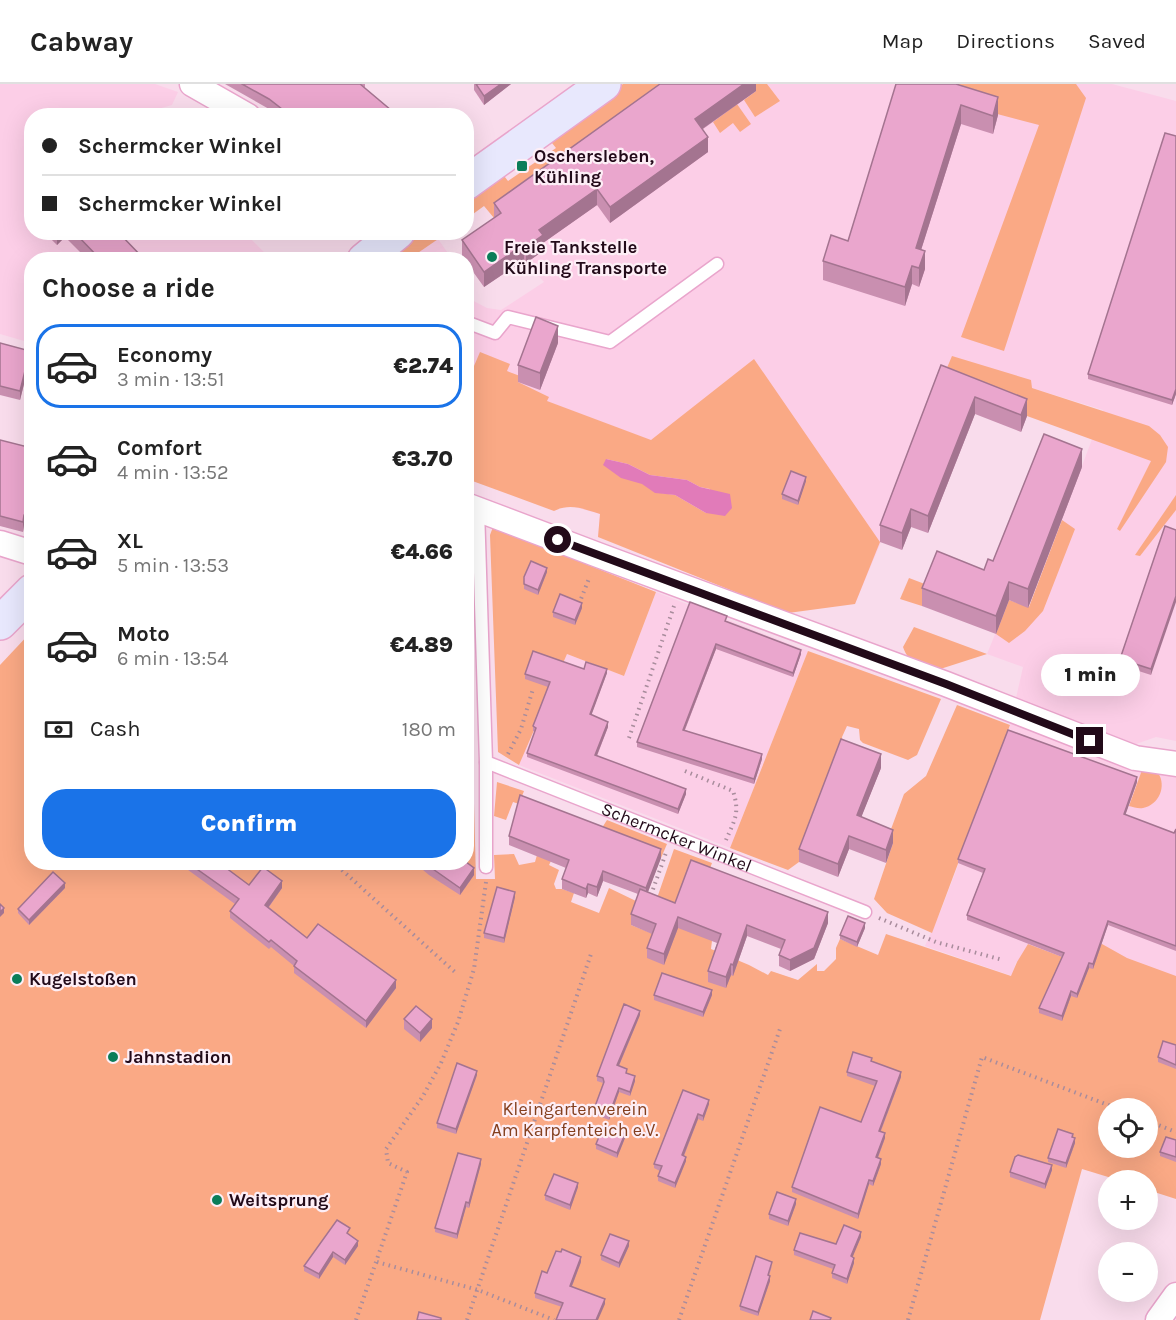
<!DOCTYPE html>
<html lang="en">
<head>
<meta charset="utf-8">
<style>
	:root { --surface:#fff; --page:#f2f2f2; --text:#222; --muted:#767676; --line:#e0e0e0; --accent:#1a73e8 }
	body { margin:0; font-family:Karla,sans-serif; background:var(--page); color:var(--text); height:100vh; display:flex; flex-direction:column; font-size:22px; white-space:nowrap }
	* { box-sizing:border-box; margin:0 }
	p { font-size:20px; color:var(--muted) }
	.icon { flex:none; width:33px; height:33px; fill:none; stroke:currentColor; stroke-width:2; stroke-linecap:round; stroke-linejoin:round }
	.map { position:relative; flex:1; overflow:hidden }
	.panel { position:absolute; left:24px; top:168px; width:450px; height:618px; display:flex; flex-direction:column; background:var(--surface); border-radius:24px; box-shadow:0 6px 24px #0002 }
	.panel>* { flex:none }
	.top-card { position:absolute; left:24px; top:24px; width:450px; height:132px; border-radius:24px; box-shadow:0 6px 24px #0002; display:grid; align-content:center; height:132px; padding:0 18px; background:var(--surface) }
	.fabs { position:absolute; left:1098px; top:1014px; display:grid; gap:12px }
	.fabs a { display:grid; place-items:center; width:60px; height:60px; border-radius:50%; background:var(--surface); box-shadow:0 6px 24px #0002; font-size:30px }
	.end { position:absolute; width:27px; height:27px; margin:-14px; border:8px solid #220a19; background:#fff; box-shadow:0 0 0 3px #fff }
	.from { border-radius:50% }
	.bubble { position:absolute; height:42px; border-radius:21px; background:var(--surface); box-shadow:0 6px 24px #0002; font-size:20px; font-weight:800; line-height:42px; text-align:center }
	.top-card b { display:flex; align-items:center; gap:21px; height:57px; font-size:22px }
	.top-card b+b { border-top:2px solid var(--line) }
	.top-card i { width:15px; height:15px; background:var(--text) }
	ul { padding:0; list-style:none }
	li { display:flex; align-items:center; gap:18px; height:84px; margin:0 12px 9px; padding:0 6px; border:3px solid transparent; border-radius:24px }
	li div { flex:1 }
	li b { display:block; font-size:22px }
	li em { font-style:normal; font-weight:800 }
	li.active { border-color:var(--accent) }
	li>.icon { width:54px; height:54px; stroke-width:1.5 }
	h2 { padding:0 18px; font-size:27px; line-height:72px }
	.pay { display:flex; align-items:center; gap:15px; height:66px; padding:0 18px; font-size:22px }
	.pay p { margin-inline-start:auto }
	.cta { display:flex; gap:12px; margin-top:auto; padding:12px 18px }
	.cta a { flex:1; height:69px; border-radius:24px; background:var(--accent); color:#fff; font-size:24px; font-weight:800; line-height:69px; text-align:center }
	header { display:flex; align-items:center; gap:36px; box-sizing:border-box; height:84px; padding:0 30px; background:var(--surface); border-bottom:2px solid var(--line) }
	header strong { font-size:28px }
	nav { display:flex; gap:33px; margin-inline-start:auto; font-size:21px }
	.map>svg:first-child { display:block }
	.built { fill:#fccee7 }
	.green { fill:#faa985; fill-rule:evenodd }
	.water { fill:#e17bb9 }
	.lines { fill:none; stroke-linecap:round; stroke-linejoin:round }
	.lane-casing { stroke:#e9a5cc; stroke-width:15 }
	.street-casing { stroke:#e9a5cc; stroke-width:27 }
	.secondary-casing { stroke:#e9a5cc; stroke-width:36 }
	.path { stroke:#a88c9c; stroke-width:4; stroke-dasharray:1.5 4.5; stroke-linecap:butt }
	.lane { stroke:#fff; stroke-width:12 }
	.street { stroke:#fff; stroke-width:24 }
	.secondary { stroke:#e8e8fd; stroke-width:33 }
	.wall { fill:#c98fb0 }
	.shaded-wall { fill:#a47490 }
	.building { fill:#eaa6cd; stroke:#a47490; stroke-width:1.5 }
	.route { stroke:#220a19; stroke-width:8 }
	.poi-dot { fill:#0b7d59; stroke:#fdeef6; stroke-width:2 }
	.labels { text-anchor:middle; stroke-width:4.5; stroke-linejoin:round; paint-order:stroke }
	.poi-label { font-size:18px; font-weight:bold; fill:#220a19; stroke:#fdeef6; text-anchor:start }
	.street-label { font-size:18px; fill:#220a19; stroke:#fdeef6 }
	.park-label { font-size:18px; fill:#843f1e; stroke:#fdeef6 }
</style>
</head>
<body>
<header>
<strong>Cabway</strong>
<nav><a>Map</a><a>Directions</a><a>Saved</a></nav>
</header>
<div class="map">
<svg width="1176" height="1236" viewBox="0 0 1176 1236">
	<rect width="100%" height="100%" fill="#f9dcec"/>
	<!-- built -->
	<g class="built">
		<polygon points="0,0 155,0 178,8 172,21 137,31 32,32 32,148 245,149 271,175 32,176 31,259 0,250"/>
		<polygon points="649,0 1112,0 1176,17 1176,657 1156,653 1136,660 1016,614 1023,583 987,570 1009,516 1029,523 1103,326 1032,304 958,274 855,520 598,453 600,430 571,422 467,337 466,213 487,224 501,226 544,198 526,179 542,167 511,122"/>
		<polygon points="438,155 452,175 409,175"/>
		<polygon points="466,440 472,594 467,597 466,597"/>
		<polygon points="656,508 808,567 730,764 519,681 567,570 624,592"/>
		<polygon points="1011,637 1176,692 1176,938 1016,878 1012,892 925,862 941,826 1008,650"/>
	</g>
	<!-- green -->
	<g class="green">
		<path d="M623 0H682L494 134 484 122 473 130H470L467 126C468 107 487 98 501 88L508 97 556 64 548 54Z"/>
		<polygon points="751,0 767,0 780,17 755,33 744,16 756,7"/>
		<polygon points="900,0 1076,0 1086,14 1004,267 961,253 1039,41 967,22"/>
		<polygon points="737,20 751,40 740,48 733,39 720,49 713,38"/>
		<path d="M419 149H447L409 175H400C400 161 408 157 419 149Z"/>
		<path d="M480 268 510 280 507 287 520 292 518 298 549 313 547 317 651 356 754 275 880 458 855 520 788 529 598 453 600 430C584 425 570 419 554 427L467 395 466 279 474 282ZM606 375 628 380 650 391 687 396 700 403 710 405 706 429 675 411 655 408Z"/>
		<polygon points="952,272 1031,296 1032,304 1149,342 1160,351 1168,363 1166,378 1120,447 1117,445 1151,377 1027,332 941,298"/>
		<polygon points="1176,411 1176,426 1140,472 1135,471"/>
		<polygon points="1062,436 1075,445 1043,527 1025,547 1009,559 996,550 1009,516 1029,523"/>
		<polygon points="493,443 656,508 624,592 567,570 519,681 498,668 490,451"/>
		<polygon points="909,494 930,502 922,522 900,515"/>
		<path d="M914 543 987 570 934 587C919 581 909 580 903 563Z"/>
		<path d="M31 548 32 778H466L467 615 473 682 476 795H495L494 771 514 770 519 781 535 778 537 771 551 777 549 781 559 786 554 800 556 805H562L574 809 571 818 599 829 609 804 636 817 631 841 656 851V817L674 765 712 779 707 792 714 840 711 865 749 881 768 891 771 887 798 896 817 880V887H824L836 875V864L840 855 878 871 886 850 1011 892 1017 878 1028 860 1065 874 1102 860 1127 874 1176 892V1115L1148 1106V1096H1118L1082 1085 1040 1236H0V581ZM1108 1024H1148V1064H1108Z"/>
		<polygon points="808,567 941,615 917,671 908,676 863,659 860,656 859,645 847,642 842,653 843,663 799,778 788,786 730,764"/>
		<polygon points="957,621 1010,641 932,849 887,829 874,815 893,759 887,756 904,710 926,692"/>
		<path d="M1142 686 1158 689C1167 702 1159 721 1143 724 1138 725 1134 723 1129 722Z"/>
		<polygon points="497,698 524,707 519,720 513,718 506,736 494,732"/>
		<polygon points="607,736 667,760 661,774 598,750"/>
	</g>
	<!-- water -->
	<polygon class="water" points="606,375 628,380 650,391 687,396 700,403 730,410 732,424 725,432 706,429 675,411 655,409 642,400 621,394 603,381"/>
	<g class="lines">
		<!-- lane casing -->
		<g class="lane-casing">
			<g id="lane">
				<polyline points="466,238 495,249 508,233 610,258 717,180"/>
				<path id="s1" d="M478 425 486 678 865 828"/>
				<polyline points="486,678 486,783"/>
			</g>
		</g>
		<!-- street casing -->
		<g class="street-casing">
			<g id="street">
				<polyline points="192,0 248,32"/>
				<polyline points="466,421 598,471 946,600 1135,674 1176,680"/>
				<polyline points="0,459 32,469"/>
				<polyline points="1158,1236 1176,1211"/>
			</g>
		</g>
		<!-- secondary casing -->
		<g class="secondary-casing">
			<g id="secondary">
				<polyline points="466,99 604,0"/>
				<polyline points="364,176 398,148"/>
				<polyline points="0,539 32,507"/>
			</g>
		</g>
		<!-- path -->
		<g class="path">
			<polyline points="331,176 338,169"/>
			<polyline points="579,520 590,492"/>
			<polyline points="629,654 674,522"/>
			<polyline points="508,670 521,645 533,605"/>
			<path d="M685 687 733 707C740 729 735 735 726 756"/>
			<polyline points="333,778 456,889"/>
			<polyline points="651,811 667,766"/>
			<polyline points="879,834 936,858 1003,876"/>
			<polyline points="1148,1037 1176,1048"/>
			<polyline points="377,1178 478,1206 554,1236"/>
			<polyline points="356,1236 407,1088 388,1079 386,1065 423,1012 441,979 458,938 474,885 486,798"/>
			<polyline points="467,1236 591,870"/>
			<polyline points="679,1236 780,945"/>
			<polyline points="908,1236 982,973 1116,1024"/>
		</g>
		<!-- lane -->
		<use href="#lane" class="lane"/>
		<!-- street -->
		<use href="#street" class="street"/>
		<!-- secondary -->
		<use href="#secondary" class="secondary"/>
	</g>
	<!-- wall -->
	<g class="wall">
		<polygon points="225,0 365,0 365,4 398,32 277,32 269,25"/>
		<polygon points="474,0 511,0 484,21 474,6"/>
		<polygon points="756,0 756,7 703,45 708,68 610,139 597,121 543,159 543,167 526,179 524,176 484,203 466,178 466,176 465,176 462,172 462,156 494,134 494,119"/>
		<polygon points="896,0 998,31 993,50 961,40 921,166 925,185 919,203 912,200 905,222 823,196 823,177 848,157"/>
		<polygon points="1176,52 1176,310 1172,321 1088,295 1088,290"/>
		<polygon points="44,148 122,148 120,151 145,176 88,176 65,153 57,161"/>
		<polygon points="0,259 30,276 20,316 0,311"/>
		<polygon points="558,259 540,306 518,298 518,281"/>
		<polygon points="941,281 1027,332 1021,348 975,330 928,449 911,443 902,466 880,458 880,441"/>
		<polygon points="0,356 24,440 23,448 0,442"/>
		<polygon points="1082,383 1028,524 1009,516 996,550 922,522 922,504 984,486"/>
		<polygon points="806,397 798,421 782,415 782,410"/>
		<polygon points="1165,442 1151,591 1120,581 1120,575"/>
		<polygon points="547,488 538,511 524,505 524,493"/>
		<polygon points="582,524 575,541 553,533 553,528"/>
		<polygon points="726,538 801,570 793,593 716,565 685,646 762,675 754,700 637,663 637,658"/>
		<polygon points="584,585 607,589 591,631 608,643 597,672 686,710 678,730 527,673 527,669 535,648 533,647 533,642 548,603 525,595 525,590"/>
		<polygon points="881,684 861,733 893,759 886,779 849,765 838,793 799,778 799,765"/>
		<polygon points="1137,698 1125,731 1174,749 1176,745 1176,867 1108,841 1093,885 1089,884 1077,914 1071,912 1062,937 1039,929 1039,924 1062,873 967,836 967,831 983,789 958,779 958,775"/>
		<polygon points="509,752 661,774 648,808 675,819 828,839 814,875 790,887 779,882 779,871 781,865 747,852 733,892 731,891 726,904 708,898 708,887 717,859 678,844 664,881 647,874 647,864 652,850 631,841 631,830 638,810 603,797 597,813 588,809 586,814 562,805 562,795 566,784 509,761"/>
		<polygon points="177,778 218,778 249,801 282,804 269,823 307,854 396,904 366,944 294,889 294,882 271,863 269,865 230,834 230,827 235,820"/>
		<polygon points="417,778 466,778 474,791 460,811 429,791 417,781"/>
		<polygon points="65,804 29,841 18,829 18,825"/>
		<polygon points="515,813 504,859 484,854 484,849"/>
		<polygon points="865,844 857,863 840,855 840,851"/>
		<polygon points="654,911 712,911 703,933 654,916"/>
		<polygon points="640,931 619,982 635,997 630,1012 619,1008 609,1036 594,1030 594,1025 603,999 597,997 597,992"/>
		<polygon points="404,935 432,944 420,958 404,945"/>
		<polygon points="1176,961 1176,985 1158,978 1158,973"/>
		<polygon points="872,977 901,993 881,1047 885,1054 878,1074 881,1080 873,1102 869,1100 858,1135 792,1108 792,1103 861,1038 875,1002 847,992 847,988"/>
		<polygon points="477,991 456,1050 437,1044 437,1039"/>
		<polygon points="683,1006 709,1020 703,1037 698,1035 684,1072 686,1077 675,1104 658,1097 658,1092 660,1087 654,1084 654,1080"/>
		<polygon points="625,1054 617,1074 596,1065 596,1060"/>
		<polygon points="1073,1054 1075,1059 1066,1084 1048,1078 1048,1074"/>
		<polygon points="1176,1056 1176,1078 1160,1072 1160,1068"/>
		<polygon points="481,1080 469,1124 466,1123 457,1155 435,1148 435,1144"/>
		<polygon points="1052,1086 1045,1105 1010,1093 1010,1088"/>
		<polygon points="578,1103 570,1126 545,1116 545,1111"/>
		<polygon points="796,1120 788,1142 769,1135 769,1130"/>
		<polygon points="350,1149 349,1150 358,1162 345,1181 333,1173 319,1195 304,1187 304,1182"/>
		<polygon points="861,1153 852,1173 854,1179 847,1200 832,1194 832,1189 833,1185 794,1171 794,1166 836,1160"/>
		<polygon points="629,1162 619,1184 601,1176 601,1171"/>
		<polygon points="581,1178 572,1202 605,1220 562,1223 535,1214 535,1209 547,1189"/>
		<polygon points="772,1182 769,1192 770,1197 758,1232 740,1226 740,1222"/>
	</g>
	<!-- shaded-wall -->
	<g class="shaded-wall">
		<polygon points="501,0 511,0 484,21 484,12"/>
		<polygon points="744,0 756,0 756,7 695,50 695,35"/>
		<polygon points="998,13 998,31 993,50 993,32"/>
		<polygon points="961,21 961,40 916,182 916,164"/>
		<polygon points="708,53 708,68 610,139 610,123"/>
		<polygon points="597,105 597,121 543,159 543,167 526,179 526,163 539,146"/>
		<polygon points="57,148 65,148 65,153 57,161"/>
		<polygon points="524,160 524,176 484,203 484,188"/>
		<polygon points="925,167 925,185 919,203 919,184"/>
		<polygon points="912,182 912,200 905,222 905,203"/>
		<polygon points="558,242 558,259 540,306 540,289"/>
		<polygon points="30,267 30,276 20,316 20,307"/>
		<polygon points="1176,305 1176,310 1172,321 1172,316"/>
		<polygon points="975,313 975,330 928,449 928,432"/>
		<polygon points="1027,315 1027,332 1021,348 1021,331"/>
		<polygon points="1082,365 1082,383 1028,524 1028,505"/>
		<polygon points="806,393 806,397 798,421 798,417"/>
		<polygon points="911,425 911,443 902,466 902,449"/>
		<polygon points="32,428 32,438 24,440 23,448 23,438 24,431"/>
		<polygon points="547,484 547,488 538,511 538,506"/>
		<polygon points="1009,498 1009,516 996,550 996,532"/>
		<polygon points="1176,512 1176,518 1151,591 1151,585"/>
		<polygon points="582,519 582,524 575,541 575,536"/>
		<polygon points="716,560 716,565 683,650 683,646"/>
		<polygon points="801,566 801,570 793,593 793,589"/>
		<polygon points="607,585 607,589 590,635 590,630"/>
		<polygon points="608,638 608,643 595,676 595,671"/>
		<polygon points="762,670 762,675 754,700 754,695"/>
		<polygon points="881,670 881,684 857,744 857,731"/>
		<polygon points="1137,693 1137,698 1124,735 1124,730"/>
		<polygon points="686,705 686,710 678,730 678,725"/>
		<polygon points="893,746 893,759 886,779 886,766"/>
		<polygon points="849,752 849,765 838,793 838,780"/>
		<polygon points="661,765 661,774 646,813 646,804"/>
		<polygon points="474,784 474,791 460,811 460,804"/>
		<polygon points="603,787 603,797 597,813 597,803"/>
		<polygon points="282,797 282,804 265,828 265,821"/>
		<polygon points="65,799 65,804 29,841 29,836"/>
		<polygon points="588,800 588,809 586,814 586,805"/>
		<polygon points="515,808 515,813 504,859 504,854"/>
		<polygon points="4,824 4,829 0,833 0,828"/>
		<polygon points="828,828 828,839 814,875 790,887 790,876"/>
		<polygon points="678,833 678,844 664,881 664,870"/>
		<polygon points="1108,837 1108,841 1093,885 1093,880"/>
		<polygon points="865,839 865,844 857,863 857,858"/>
		<polygon points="747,841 747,852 733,892 733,881"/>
		<polygon points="1089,879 1089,884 1077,914 1077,910"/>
		<polygon points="731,880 731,891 726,904 726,893"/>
		<polygon points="396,896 396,904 366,944 366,937"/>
		<polygon points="712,906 712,911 703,933 703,928"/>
		<polygon points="1071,907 1071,912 1062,937 1062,932"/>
		<polygon points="640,927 640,931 617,986 617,981"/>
		<polygon points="432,935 432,944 420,958 420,949"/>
		<polygon points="477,987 477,991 456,1050 456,1045"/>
		<polygon points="901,988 901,993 879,1051 879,1047"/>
		<polygon points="635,992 635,997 630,1012 630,1008"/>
		<polygon points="619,1004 619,1008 609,1036 609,1031"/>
		<polygon points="709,1016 709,1020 703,1037 703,1032"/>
		<polygon points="698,1030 698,1035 682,1076 682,1071"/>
		<polygon points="885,1049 885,1054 876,1078 876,1073"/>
		<polygon points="625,1050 625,1054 617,1074 617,1069"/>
		<polygon points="1075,1054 1075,1059 1066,1084 1066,1079"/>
		<polygon points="686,1073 686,1077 675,1104 675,1099"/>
		<polygon points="481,1075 481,1080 469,1124 469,1119"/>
		<polygon points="881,1075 881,1080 873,1102 873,1097"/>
		<polygon points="1052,1081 1052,1086 1045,1105 1045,1100"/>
		<polygon points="869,1096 869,1100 858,1135 858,1130"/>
		<polygon points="578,1099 578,1103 570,1126 570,1121"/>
		<polygon points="796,1115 796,1120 788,1142 788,1137"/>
		<polygon points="466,1118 466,1123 457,1155 457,1150"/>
		<polygon points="861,1148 861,1153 851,1177 851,1172"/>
		<polygon points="358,1157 358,1162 345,1181 345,1176"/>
		<polygon points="629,1157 629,1162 619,1184 619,1179"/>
		<polygon points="333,1168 333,1173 319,1195 319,1190"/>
		<polygon points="581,1173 581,1178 570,1207 570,1202"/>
		<polygon points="854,1174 854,1179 847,1200 847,1195"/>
		<polygon points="770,1192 770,1197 758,1232 758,1228"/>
		<polygon points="605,1215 605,1220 598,1236 596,1236"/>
	</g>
	<!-- building -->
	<g class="building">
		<polygon points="242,0 360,0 398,32 291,32 269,15"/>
		<polygon points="476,0 501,0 484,12"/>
		<polygon points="660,0 744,0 695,35 708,53 610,123 597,105 539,146 543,151 526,163 524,160 484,188 462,156 501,129 494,119"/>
		<polygon points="896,0 956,0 998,13 993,32 961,21 916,164 925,167 919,184 912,182 905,203 823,177 831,151 848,157"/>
		<polygon points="1165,49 1176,52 1176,305 1172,316 1088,290"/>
		<polygon points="74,148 118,148 145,176 101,176"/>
		<polygon points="536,233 558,242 540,289 518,281"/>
		<polygon points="0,259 30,267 20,307 0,302"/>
		<polygon points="941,281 1027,315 1021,331 975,313 928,432 911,425 902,449 880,441"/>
		<polygon points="1044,350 1082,365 1028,505 1009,498 996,532 922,504 937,467 984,486 988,475 993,477"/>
		<polygon points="0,356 32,364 32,428 24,431 23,438 0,432"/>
		<polygon points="791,387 806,393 798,417 782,410"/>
		<polygon points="1165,442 1176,446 1176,512 1151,585 1120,575"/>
		<polygon points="531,477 547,484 538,506 524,500 524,493"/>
		<polygon points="560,510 582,519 575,536 553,528"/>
		<polygon points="690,518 727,532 725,537 801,566 793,589 716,560 683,646 762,670 754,695 637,658"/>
		<polygon points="533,567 584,585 586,578 607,585 590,630 608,638 595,671 686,705 678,725 527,669 536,644 533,642 550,598 525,590"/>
		<polygon points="1008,646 1137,693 1124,730 1174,749 1176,745 1176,862 1108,837 1093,880 1089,879 1077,910 1071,907 1062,932 1039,924 1064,869 967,831 985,785 958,775"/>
		<polygon points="841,655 881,670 857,731 893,746 886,766 849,752 838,780 799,765"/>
		<polygon points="520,711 661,765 646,804 603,787 597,803 588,800 586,805 562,795 569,776 509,752"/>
		<polygon points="691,776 828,828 814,864 790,876 779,871 785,856 747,841 733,881 731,880 726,893 708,887 721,850 678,833 664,870 647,864 656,840 631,830 640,805 675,819"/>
		<polygon points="187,778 218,778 249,801 263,783 282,797 265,821 307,854 318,840 396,896 366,937 294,882 297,877 271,856 269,858 230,827 239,815"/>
		<polygon points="423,778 466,778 474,784 460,804"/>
		<polygon points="53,788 65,799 29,836 18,825"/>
		<polygon points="497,803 515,808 504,854 484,849"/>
		<polygon points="0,820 4,824 0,828"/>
		<polygon points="848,832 865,839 857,858 840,851"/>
		<polygon points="662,889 712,906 703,928 654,911"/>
		<polygon points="624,920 640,927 617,981 627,985 626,989 635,992 630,1008 619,1004 609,1031 594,1025 604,998 603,994 597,992"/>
		<polygon points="416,922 432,935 420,949 404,935"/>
		<polygon points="1163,957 1176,961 1176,981 1158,973"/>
		<polygon points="853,968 872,974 871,977 901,988 879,1047 885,1049 876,1073 881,1075 873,1097 869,1096 858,1130 792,1103 820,1023 861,1038 877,997 847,988"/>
		<polygon points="457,979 477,987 456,1045 437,1039"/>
		<polygon points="683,1006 709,1016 703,1032 698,1030 682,1071 686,1073 675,1099 658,1092 662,1082 654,1080"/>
		<polygon points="604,1041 625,1050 617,1069 596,1060"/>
		<polygon points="1058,1045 1073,1050 1072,1053 1075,1054 1066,1079 1048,1074"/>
		<polygon points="1166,1053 1176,1056 1176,1073 1160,1068"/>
		<polygon points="458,1069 481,1075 469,1119 466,1118 457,1150 435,1144"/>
		<polygon points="1018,1071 1052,1081 1045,1100 1010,1088 1015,1073"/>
		<polygon points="554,1090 578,1099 570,1121 545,1111"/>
		<polygon points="777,1108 796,1115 788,1137 769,1130"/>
		<polygon points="337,1136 350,1144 347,1149 358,1157 345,1176 333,1168 319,1190 304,1182"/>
		<polygon points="844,1141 861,1148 851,1172 854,1174 847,1195 832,1189 835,1181 794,1166 800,1149 836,1160"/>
		<polygon points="610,1150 629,1157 619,1179 601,1171"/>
		<polygon points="562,1165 581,1173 570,1202 605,1215 596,1236 556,1236 563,1219 535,1209 542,1187 547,1189 556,1167 561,1168"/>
		<polygon points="756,1172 772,1178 768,1191 770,1192 758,1228 740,1222"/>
		<polygon points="813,1227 831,1234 830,1236 810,1236"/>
		<polygon points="419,1228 441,1234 441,1236 417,1236"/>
	</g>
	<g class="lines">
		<!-- route -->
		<polyline class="route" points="558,456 946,600 1090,657"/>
	</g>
	<!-- markers -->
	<g class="poi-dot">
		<rect x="516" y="76" width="12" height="12" rx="3"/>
		<circle cx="492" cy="173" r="6"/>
		<circle cx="17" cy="895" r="6"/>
		<circle cx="113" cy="973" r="6"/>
		<circle cx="217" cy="1116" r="6"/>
	</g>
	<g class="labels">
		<!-- poi labels -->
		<g class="poi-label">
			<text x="534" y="78">Oschersleben,<tspan x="534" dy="21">Kühling</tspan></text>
			<text x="504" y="169">Freie Tankstelle<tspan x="504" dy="21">Kühling Transporte</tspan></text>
			<text x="29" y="901">Kugelstoßen</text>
			<text x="125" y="979">Jahnstadion</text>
			<text x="229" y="1122">Weitsprung</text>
		</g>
		<!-- street labels -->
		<g class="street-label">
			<text dy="6" stroke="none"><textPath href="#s1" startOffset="458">Schermcker Winkel</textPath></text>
		</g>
		<!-- park labels -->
		<g class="park-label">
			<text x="575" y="1031">Kleingartenverein<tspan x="575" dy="21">Am Karpfenteich e.V.</tspan></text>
		</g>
	</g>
</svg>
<div class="fabs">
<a><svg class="icon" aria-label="locate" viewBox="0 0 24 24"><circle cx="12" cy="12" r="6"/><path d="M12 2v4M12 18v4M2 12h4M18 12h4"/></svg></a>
<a>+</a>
<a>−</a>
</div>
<i class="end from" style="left:558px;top:456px"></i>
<i class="end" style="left:1090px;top:657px"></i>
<div class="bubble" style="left:1041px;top:570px;width:99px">1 min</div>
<div class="top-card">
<b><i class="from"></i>Schermcker Winkel</b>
<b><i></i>Schermcker Winkel</b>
</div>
<section class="panel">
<h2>Choose a ride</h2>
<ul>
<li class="active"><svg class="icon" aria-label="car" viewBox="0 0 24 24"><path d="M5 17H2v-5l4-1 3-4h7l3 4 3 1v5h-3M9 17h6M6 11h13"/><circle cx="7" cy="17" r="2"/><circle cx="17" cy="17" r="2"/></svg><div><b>Economy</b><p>3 min · 13:51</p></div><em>€2.74</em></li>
<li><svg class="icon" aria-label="car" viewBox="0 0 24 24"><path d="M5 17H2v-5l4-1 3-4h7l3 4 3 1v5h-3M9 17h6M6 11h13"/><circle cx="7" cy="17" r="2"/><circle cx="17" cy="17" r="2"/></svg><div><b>Comfort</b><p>4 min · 13:52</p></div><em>€3.70</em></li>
<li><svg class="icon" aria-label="car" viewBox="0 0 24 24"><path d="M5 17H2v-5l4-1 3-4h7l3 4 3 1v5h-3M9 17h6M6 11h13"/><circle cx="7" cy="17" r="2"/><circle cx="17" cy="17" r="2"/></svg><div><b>XL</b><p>5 min · 13:53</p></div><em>€4.66</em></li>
<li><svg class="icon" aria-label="car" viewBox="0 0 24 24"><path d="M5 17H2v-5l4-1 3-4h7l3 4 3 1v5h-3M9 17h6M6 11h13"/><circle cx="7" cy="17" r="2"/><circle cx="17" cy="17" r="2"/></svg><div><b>Moto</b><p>6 min · 13:54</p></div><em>€4.89</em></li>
</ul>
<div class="pay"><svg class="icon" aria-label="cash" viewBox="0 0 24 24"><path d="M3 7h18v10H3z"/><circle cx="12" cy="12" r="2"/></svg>Cash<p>180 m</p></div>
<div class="cta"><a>Confirm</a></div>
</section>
</div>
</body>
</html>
